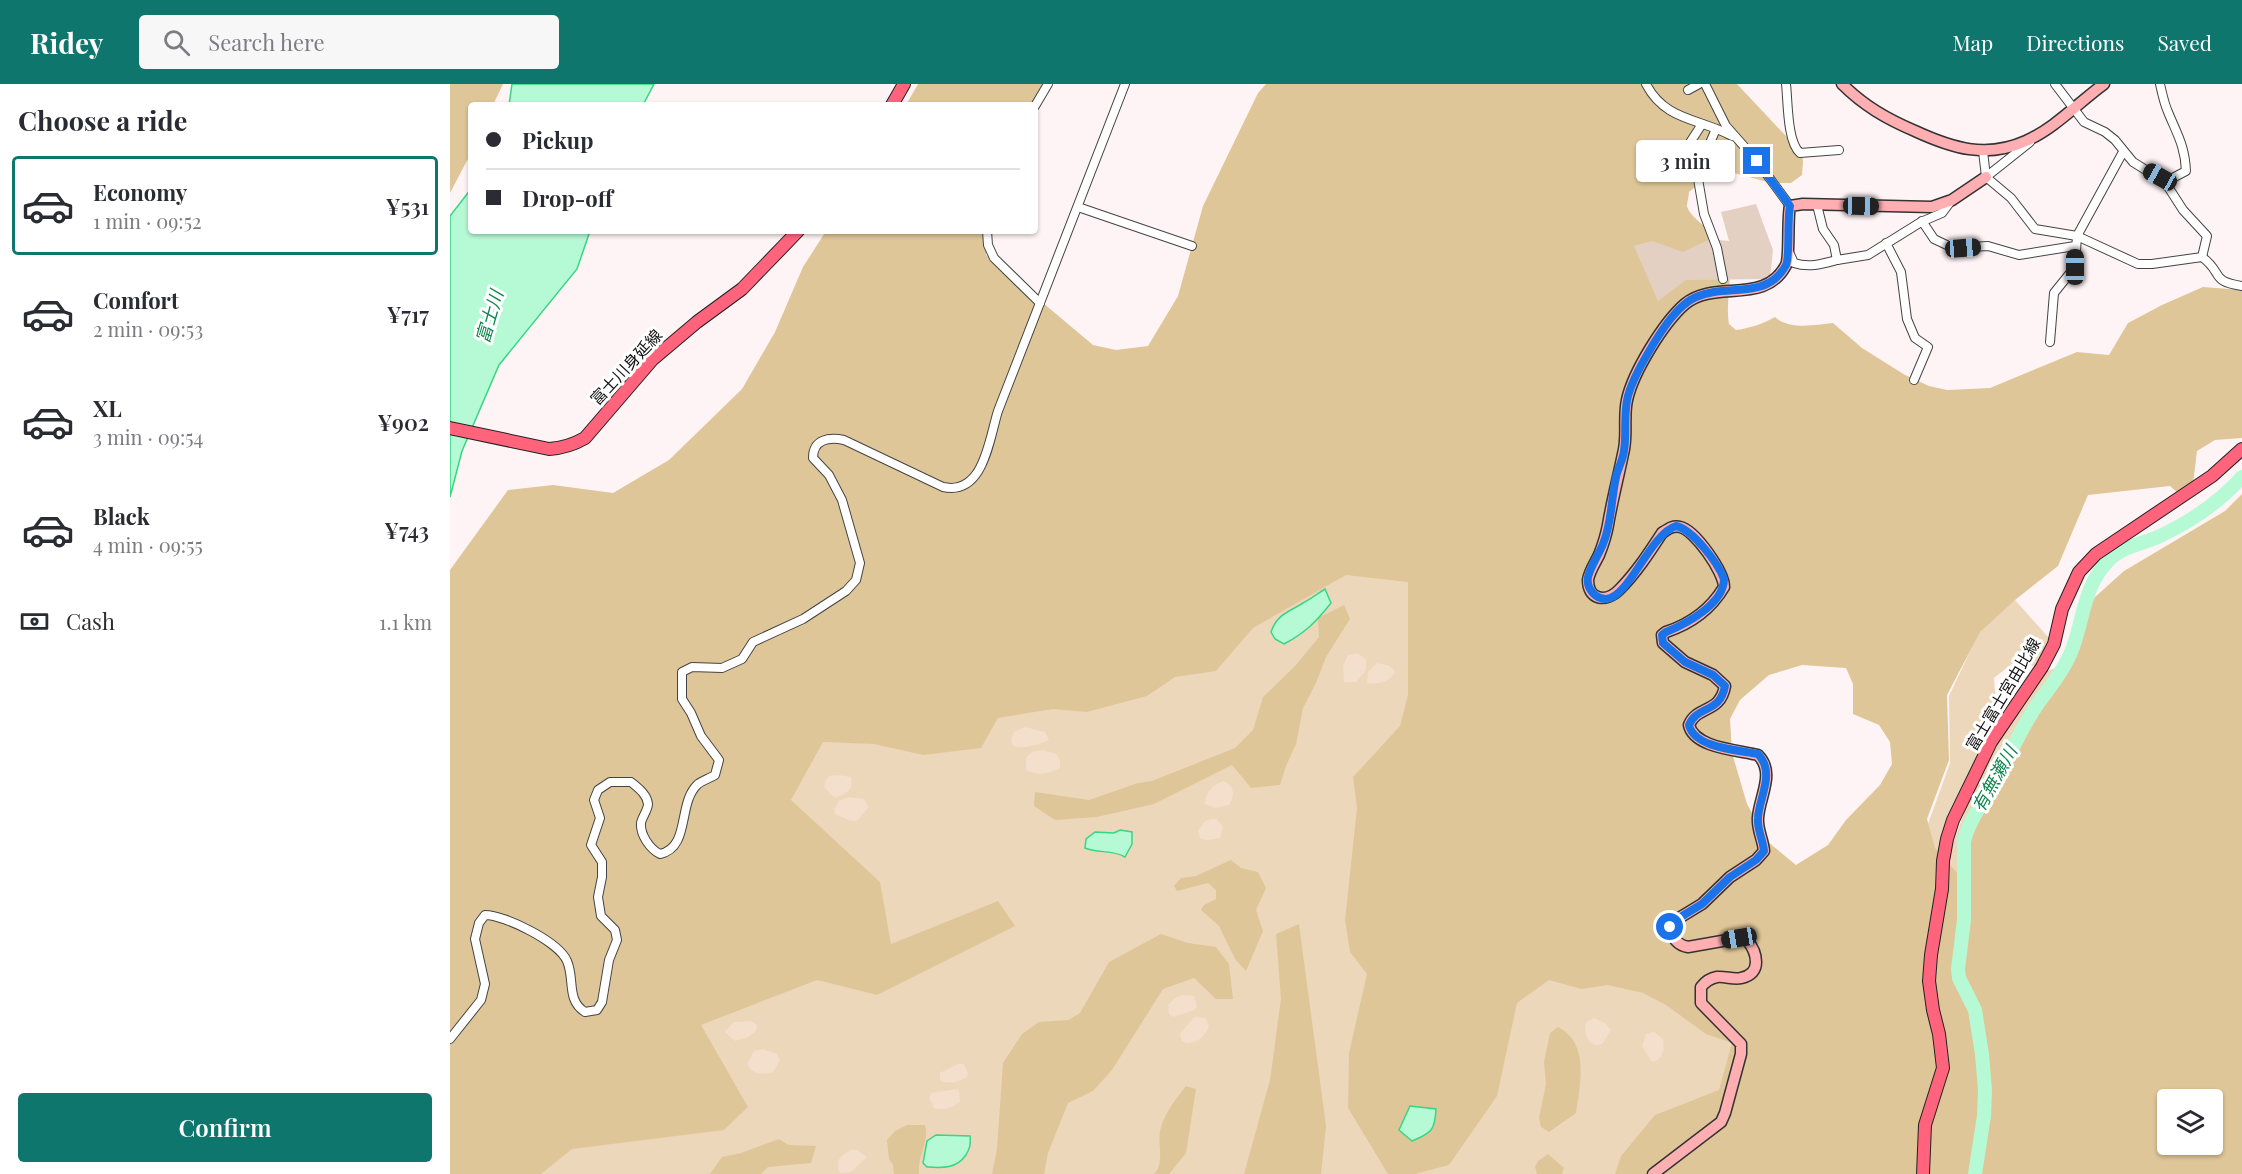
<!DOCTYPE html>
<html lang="en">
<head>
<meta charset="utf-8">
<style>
	:root { --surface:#fff; --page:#f7f7f7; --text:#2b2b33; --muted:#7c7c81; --line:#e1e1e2; --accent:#0f766e }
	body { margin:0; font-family:"Playfair Display","Noto Sans JP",serif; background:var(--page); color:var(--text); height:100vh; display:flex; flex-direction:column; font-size:22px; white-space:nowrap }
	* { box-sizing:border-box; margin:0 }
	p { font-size:20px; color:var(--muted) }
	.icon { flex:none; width:33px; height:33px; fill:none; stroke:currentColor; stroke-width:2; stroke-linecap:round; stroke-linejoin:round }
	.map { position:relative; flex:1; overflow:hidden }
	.details { display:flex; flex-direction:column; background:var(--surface); width:450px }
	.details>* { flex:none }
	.top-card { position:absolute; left:18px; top:18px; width:570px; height:132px; border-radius:6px; box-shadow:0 2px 4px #0004; display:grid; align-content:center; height:132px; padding:0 18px; background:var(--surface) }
	.fabs { position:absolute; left:1707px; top:1005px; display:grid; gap:12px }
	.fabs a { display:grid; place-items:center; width:66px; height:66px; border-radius:6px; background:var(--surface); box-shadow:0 2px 4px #0004; font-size:30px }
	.end { position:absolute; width:27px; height:27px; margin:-14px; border:8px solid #1a73e8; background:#fff; box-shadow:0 0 0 3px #fff }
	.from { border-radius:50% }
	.bubble { position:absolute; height:42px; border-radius:6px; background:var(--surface); box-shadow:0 2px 4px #0004; font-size:20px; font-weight:600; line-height:42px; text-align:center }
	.car { position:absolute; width:18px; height:36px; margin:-18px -9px; border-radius:8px; box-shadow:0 0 4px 2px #0007; background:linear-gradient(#222 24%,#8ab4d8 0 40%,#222 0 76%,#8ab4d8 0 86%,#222 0) }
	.top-card b { display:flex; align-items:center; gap:21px; height:57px; font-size:22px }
	.top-card b+b { border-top:2px solid var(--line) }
	.top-card i { width:15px; height:15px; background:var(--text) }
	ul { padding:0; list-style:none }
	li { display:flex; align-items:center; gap:18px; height:99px; margin:0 12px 9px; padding:0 6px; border:3px solid transparent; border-radius:6px }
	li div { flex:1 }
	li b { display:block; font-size:22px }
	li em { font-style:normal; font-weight:600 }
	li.active { border-color:var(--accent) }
	li>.icon { width:54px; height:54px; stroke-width:1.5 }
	h2 { padding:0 18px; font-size:27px; line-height:72px }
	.pay { display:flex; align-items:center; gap:15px; height:66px; padding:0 18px; font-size:22px }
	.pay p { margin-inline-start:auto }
	.button { display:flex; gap:12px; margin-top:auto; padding:12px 18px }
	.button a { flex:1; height:69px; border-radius:6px; background:var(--accent); color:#fff; font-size:24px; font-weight:600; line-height:69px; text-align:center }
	header { display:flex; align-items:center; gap:36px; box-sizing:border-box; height:84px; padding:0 30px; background:var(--accent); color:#fff }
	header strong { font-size:28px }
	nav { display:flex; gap:33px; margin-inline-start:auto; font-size:21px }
	.search { width:420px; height:54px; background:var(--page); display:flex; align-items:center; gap:15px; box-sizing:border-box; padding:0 21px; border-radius:6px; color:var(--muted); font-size:22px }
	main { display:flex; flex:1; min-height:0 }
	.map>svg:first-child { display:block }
	.green { fill:#edd7ba }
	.forest { fill:#dfc698; fill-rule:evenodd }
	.cemetery { fill:#e4d0c2 }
	.pitch { fill:#f4decc }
	.water { fill:#b5fad5; stroke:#37d685; stroke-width:1.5 }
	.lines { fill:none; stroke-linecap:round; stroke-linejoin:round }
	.river { stroke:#b5fad5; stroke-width:14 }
	.street-casing { stroke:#444; stroke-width:10 }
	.secondary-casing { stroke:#333; stroke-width:13 }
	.primary-casing { stroke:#222; stroke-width:14 }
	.street { stroke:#fff; stroke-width:8 }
	.secondary { stroke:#ffafb1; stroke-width:10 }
	.primary { stroke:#ff647c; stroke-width:12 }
	.route { stroke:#1a73e8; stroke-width:8 }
	.labels { text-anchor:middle; stroke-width:6; stroke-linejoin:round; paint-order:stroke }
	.street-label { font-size:16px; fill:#111; stroke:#fff }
	.water-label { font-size:18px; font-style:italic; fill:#10864e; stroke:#fff }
</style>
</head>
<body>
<header>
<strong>Ridey</strong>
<div class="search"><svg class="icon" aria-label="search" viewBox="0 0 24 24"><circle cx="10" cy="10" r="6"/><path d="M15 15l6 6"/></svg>Search here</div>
<nav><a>Map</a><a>Directions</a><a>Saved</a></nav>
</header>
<main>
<section class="details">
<h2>Choose a ride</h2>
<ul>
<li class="active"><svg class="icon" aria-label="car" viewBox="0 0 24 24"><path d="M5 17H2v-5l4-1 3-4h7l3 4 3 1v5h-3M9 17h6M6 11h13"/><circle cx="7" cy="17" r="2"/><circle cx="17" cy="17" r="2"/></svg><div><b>Economy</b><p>1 min · 09:52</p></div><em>¥531</em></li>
<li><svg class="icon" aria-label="car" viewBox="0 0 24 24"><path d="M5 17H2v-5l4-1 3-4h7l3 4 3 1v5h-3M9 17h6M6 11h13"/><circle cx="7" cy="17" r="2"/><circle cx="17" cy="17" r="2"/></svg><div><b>Comfort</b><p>2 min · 09:53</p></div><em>¥717</em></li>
<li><svg class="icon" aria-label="car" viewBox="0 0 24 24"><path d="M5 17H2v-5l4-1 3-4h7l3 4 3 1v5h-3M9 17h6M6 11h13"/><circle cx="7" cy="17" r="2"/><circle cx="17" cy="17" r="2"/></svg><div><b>XL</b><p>3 min · 09:54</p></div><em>¥902</em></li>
<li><svg class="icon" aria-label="car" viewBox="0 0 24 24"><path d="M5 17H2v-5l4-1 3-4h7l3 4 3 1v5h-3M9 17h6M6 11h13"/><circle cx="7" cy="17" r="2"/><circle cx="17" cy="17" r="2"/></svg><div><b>Black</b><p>4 min · 09:55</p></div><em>¥743</em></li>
</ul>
<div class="pay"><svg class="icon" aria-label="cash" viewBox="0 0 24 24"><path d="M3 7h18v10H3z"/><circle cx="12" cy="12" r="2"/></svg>Cash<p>1.1 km</p></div>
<div class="button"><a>Confirm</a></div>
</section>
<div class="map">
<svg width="1792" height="1090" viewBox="0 0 1792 1090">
	<rect width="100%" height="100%" fill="#fff4f5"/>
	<!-- green -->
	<g class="green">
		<polygon points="953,450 1113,839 1318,976 1278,1090 3,1090 373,658"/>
		<polygon points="1565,516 1599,554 1585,582 1563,579 1544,594 1547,636 1494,773 1481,762 1478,740 1500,679 1499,612 1530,546"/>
		<path d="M1614 581C1607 590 1605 601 1598 609 1595 614 1588 615 1584 620 1544 668 1528 735 1511 794L1497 777 1516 724 1541 672 1573 616 1594 588Z"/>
	</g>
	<!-- forest -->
	<g class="forest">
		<polygon points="0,0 53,0 43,21 21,21 21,69 0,109"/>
		<polygon points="468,0 594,0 582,21 456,21"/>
		<path d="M816 0H1287L1352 69 1353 78 1352 91 1341 99H1321L1273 86 1256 94 1239 108C1239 112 1237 118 1237 122 1239 133 1262 146 1269 157 1289 190 1274 207 1279 240L1286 246C1301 244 1312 240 1325 233 1339 246 1365 241 1383 239L1412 264 1455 291 1479 302 1497 306 1540 304 1627 268 1659 271 1678 239 1712 221 1753 203 1792 206V354L1765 356 1747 367 1743 400 1729 410 1720 402 1638 411 1608 482 1565 516 1530 548 1497 611 1499 676 1477 735 1485 764 1511 793 1520 755 1552 672 1583 619 1600 609 1645 513 1674 487 1775 427 1792 410V1090H1165L1171 1072 1205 1031 1269 1006 1282 959 1256 950 1216 921 1193 909 1158 901 1131 905 1099 896 1067 919 1047 1012 999 1081 965 1090H938L898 1024 899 969 917 890 900 868 895 836 907 724 903 693 950 642 958 611V498L896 491 803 544 766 587 725 593 697 612 637 628 603 625 548 634 531 664 473 671 424 660 373 658 341 716 430 798 441 860 548 817 565 842 427 911 367 896 251 941 298 1023 274 1046 122 1065 91 1090H0V486L58 406 103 401 163 409 219 376 292 305 325 248 353 183 376 147H536V171L643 261 666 266 698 262 728 212 753 122 808 9ZM1352 581 1396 584 1403 600V630L1429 641 1440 658 1442 680 1430 701 1396 736 1378 761 1346 781 1318 758 1297 720 1282 669 1280 635 1290 616 1319 591ZM1718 1016H1762V1060H1718Z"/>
		<polygon points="894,521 900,535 876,573 866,599 853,624 846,660 836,682 830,701 801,704 782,681 704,720 647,733 605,736 584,722 585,708 639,716 688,699 702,697 785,664 803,646 813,613 845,582 869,553 868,534"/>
		<polygon points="781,776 791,784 808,788 816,804 806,826 813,847 796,887 785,875 769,842 751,826 754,821 766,815 766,806 758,799 727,807 724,802 731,794 746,792"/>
		<polygon points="849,840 876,1042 871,1090 794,1090 820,996 831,915 826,850"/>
		<polygon points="711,850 738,859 766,863 779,880 783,915 766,915 744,894 713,905 662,986 643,1007 618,1019 598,1069 594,1090 542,1090 547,1065 553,979 572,950 589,938 618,936 630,929 659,878"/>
		<path d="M1108 943C1140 959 1130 1001 1126 1029L1099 1048 1091 1043 1089 1034 1096 1000 1094 978 1100 949Z"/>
		<path d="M736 1002 746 1005 736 1069 719 1090H704C716 1078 706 1059 711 1043 716 1027 726 1015 736 1002Z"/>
		<path d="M457 1041H475C480 1057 467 1073 469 1090H444L443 1081 439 1075 437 1056 445 1047Z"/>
		<polygon points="329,1055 339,1061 366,1062 361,1079 318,1083 311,1090 260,1090 272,1073 291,1069"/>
		<polygon points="1098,1070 1114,1084 1112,1090 1087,1090 1085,1083 1088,1077"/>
	</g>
	<!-- cemetery -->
	<polygon class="cemetery" points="1306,120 1323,166 1320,195 1236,196 1208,217 1184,162 1202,157 1233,168 1260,155 1279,157 1271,128"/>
	<!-- pitch -->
	<g class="pitch">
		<polygon points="908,569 916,576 916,586 906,598 894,598 893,582 898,571"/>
		<path d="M927 579 940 582 945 588C939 599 928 600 917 599L918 588Z"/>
		<path d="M575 643 595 648 599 656C587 661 575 665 563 662L561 656 564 648Z"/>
		<path d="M593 666 606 670 610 676V684C598 690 589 693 576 686V674L582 668Z"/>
		<path d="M388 691 401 693C404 707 396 709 385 714L374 703 375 697 379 692Z"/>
		<path d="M773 697C785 701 785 712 779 721L765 724 755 720C755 708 763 701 773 697Z"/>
		<polygon points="398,713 414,715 419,723 407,737 399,736 385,730 384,725 389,717"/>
		<polygon points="761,735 767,735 773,743 770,754 757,756 750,754 748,747 755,737"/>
		<polygon points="733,911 744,912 747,922 745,926 723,933 719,930 718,921 725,914"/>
		<path d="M744 933 756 934 759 943C754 954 743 963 732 957L730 950Z"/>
		<path d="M1144 934 1155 939 1161 946 1152 960 1147 961C1136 959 1136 950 1135 941L1138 937Z"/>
		<polygon points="301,937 307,941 306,947 298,953 285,957 275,948 284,938"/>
		<path d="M1204 948 1213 955C1215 966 1213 976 1202 978L1192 962 1196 950Z"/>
		<path d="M313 965 327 970 330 976 323 988C312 991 303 991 297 980L304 967Z"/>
		<path d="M508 980H514L518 989 517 993C509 998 498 1001 490 996V989Z"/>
		<path d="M507 1005 509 1007 510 1018C501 1024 495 1027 484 1024L479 1014 482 1009Z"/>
		<path d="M402 1066H407L417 1073 401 1088 390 1089C384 1077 391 1070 402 1066Z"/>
	</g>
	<!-- water -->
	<g class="water">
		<polygon points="62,0 204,0 193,21 59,21"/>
		<polygon points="21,105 21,147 140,147 127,185 49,281 12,367 0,413 0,132"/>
		<path d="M875 505 881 519C866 538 855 549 834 560L825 555 821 548C827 530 839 528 853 519 861 515 867 510 875 505Z"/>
		<path d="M670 746 682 748V760L675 773C661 765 649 770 635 764L636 755 645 748 664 749Z"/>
		<path d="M960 1022 986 1025C985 1047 981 1049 962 1057L949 1046Z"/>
		<path d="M486 1051 520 1052C521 1060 520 1064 516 1071 506 1085 493 1084 477 1083L473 1079 477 1057Z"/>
	</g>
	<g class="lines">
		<!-- river -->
		<path class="river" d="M1525 1090 1534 1032 1535 1006 1532 970 1525 926 1509 894 1508 885 1514 836V757C1521 731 1538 712 1550 689 1562 666 1572 643 1587 621 1600 603 1615 585 1623 563 1634 533 1634 501 1659 476 1672 463 1691 460 1708 453 1740 438 1769 419 1792 393"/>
		<!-- street casing -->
		<g class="street-casing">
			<g id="street">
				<path d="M1196 0C1215 37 1249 34 1282 52"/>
				<polyline points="1255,0 1276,42 1307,77 1340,122"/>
				<path d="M1336 0C1338 17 1337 58 1350 69L1389 66"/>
				<polyline points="1605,0 1634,38 1655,48 1665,56 1683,78 1715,98 1733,126 1757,152 1752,173"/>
				<path d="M1710 0C1712 9 1714 19 1718 28 1727 50 1735 62 1736 87L1715 98"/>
				<polyline points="1238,6 1249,0"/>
				<polyline points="585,22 598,0"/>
				<polyline points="1252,40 1232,71 1233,75 1247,89 1254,130 1267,164 1273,195"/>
				<path d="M1533 67 1536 93 1561 114 1585 145 1627 152 1688 180H1702L1752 173C1774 189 1759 197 1792 202"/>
				<polyline points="1247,89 1266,45"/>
				<polyline points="1536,93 1580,58"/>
				<polyline points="1367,121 1373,145 1384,161 1387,176 1418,171 1471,138 1492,129 1501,117"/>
				<polyline points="628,123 742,162"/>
				<polyline points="1472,137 1484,155 1503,164 1538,162 1569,171 1625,162"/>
				<polyline points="537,147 538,161 544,174 590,219"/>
				<polyline points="1436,159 1451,188 1457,235 1465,254 1478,263 1464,296"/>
				<path d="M1339 168 1344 179C1359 184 1372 180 1387 176"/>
				<polyline points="1600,258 1604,209 1625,183 1627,152 1673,68"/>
				<path d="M0 955 31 916 35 900 25 855 29 839 35 831C55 831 109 858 117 877 125 895 116 916 135 928L147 926 152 918 159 876 167 856 165 846 151 832 148 813 152 793V778L141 761 150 734 144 716 148 706 160 698H181C188 704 197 710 198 720 198 726 192 733 191 739 190 751 200 765 210 770 241 763 227 719 248 700 252 697 260 694 265 691L269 676 251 652 241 629 232 615V588L242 583 272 584 292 575 303 558 353 535 396 507 406 496 410 479 392 416 379 391 363 374C363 355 379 353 394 356L493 403C534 412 539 355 548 327L675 0"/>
			</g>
		</g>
		<!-- secondary casing -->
		<g class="secondary-casing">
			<g id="secondary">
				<path d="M1392 0C1414 22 1437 35 1465 47 1502 64 1536 75 1576 57 1605 44 1628 19 1654 0"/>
				<path d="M1203 1090 1271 1038 1275 1029 1291 970V960L1251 919V903C1255 898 1261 894 1267 893 1275 892 1284 896 1291 894 1313 890 1307 868 1297 856L1289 854 1238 863C1227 861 1222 854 1220 843L1224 837 1252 820 1280 793 1306 776 1314 767C1313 755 1307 746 1308 734 1309 713 1326 689 1308 671 1288 666 1244 664 1239 641 1247 621 1270 630 1275 602L1263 591 1235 578 1213 559 1212 551 1216 548C1240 540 1261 525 1274 503 1274 488 1245 446 1230 443 1223 441 1218 445 1212 449 1199 469 1186 489 1169 506 1156 519 1138 516 1138 496 1139 488 1145 479 1149 471 1153 461 1156 452 1158 441 1162 417 1168 394 1173 370 1178 352 1173 334 1177 316 1183 288 1214 238 1235 220 1265 195 1315 222 1336 181 1340 173 1337 136 1340 122L1353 120 1482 123 1502 116 1536 93"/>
			</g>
		</g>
		<!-- primary casing -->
		<g class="primary-casing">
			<g id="primary">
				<polyline points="442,21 454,0"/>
				<path d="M0 344 99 365C113 364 123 361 135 354L202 276 247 238 292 205 348 147"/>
				<polyline points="1473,1090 1475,1041 1493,984 1489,950 1483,926 1479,897 1481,871 1492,805 1493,777 1497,755 1503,736 1541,658 1592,583 1604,560 1612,525 1629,488 1646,470 1762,392 1792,365"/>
			</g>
		</g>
		<!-- street -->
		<use href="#street" class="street"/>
		<!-- secondary -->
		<use href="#secondary" class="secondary"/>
		<!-- primary -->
		<use href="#primary" class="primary"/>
	</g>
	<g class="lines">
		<!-- route -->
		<path class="route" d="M1220 843 1224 837 1252 820 1280 793 1306 776 1314 767C1313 755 1307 746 1308 734 1309 713 1326 689 1308 670 1288 666 1244 664 1239 641 1247 621 1270 630 1275 602L1263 591 1235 578 1213 559 1212 551 1216 548C1236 540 1274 520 1274 495 1268 479 1243 446 1226 442 1200 450 1179 514 1156 515 1145 515 1136 504 1138 493 1141 482 1149 470 1153 460 1162 439 1161 415 1166 393 1168 384 1173 376 1174 367 1177 349 1173 330 1178 312 1183 294 1194 276 1204 259 1214 243 1228 221 1246 213 1277 199 1317 217 1336 181 1340 174 1337 136 1340 122L1307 77"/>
	</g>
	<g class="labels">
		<!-- street labels -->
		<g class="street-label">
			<text transform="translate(176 283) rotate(-47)" y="6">富士川身延線</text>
			<text transform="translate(1553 610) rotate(-59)" y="6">富士富士宮由比線</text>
		</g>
		<!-- water labels -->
		<g class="water-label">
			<text transform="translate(40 233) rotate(-74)" y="6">富士川</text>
			<text transform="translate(1545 695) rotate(-61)" y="6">有無瀬川</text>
		</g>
	</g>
</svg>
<div class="fabs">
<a><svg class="icon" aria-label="layers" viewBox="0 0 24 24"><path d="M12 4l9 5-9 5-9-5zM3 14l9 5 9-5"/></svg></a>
</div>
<i class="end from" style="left:1220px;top:843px"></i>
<i class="end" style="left:1307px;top:77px"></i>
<div class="bubble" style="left:1186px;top:56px;width:99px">3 min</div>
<i class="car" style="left:1710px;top:93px;rotate:299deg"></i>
<i class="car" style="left:1411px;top:122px;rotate:91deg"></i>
<i class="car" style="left:1513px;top:164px;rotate:86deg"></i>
<i class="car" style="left:1625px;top:183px;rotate:0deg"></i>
<i class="car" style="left:1289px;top:854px;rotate:260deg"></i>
<div class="top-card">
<b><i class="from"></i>Pickup</b>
<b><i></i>Drop-off</b>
</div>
</div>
</main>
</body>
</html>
